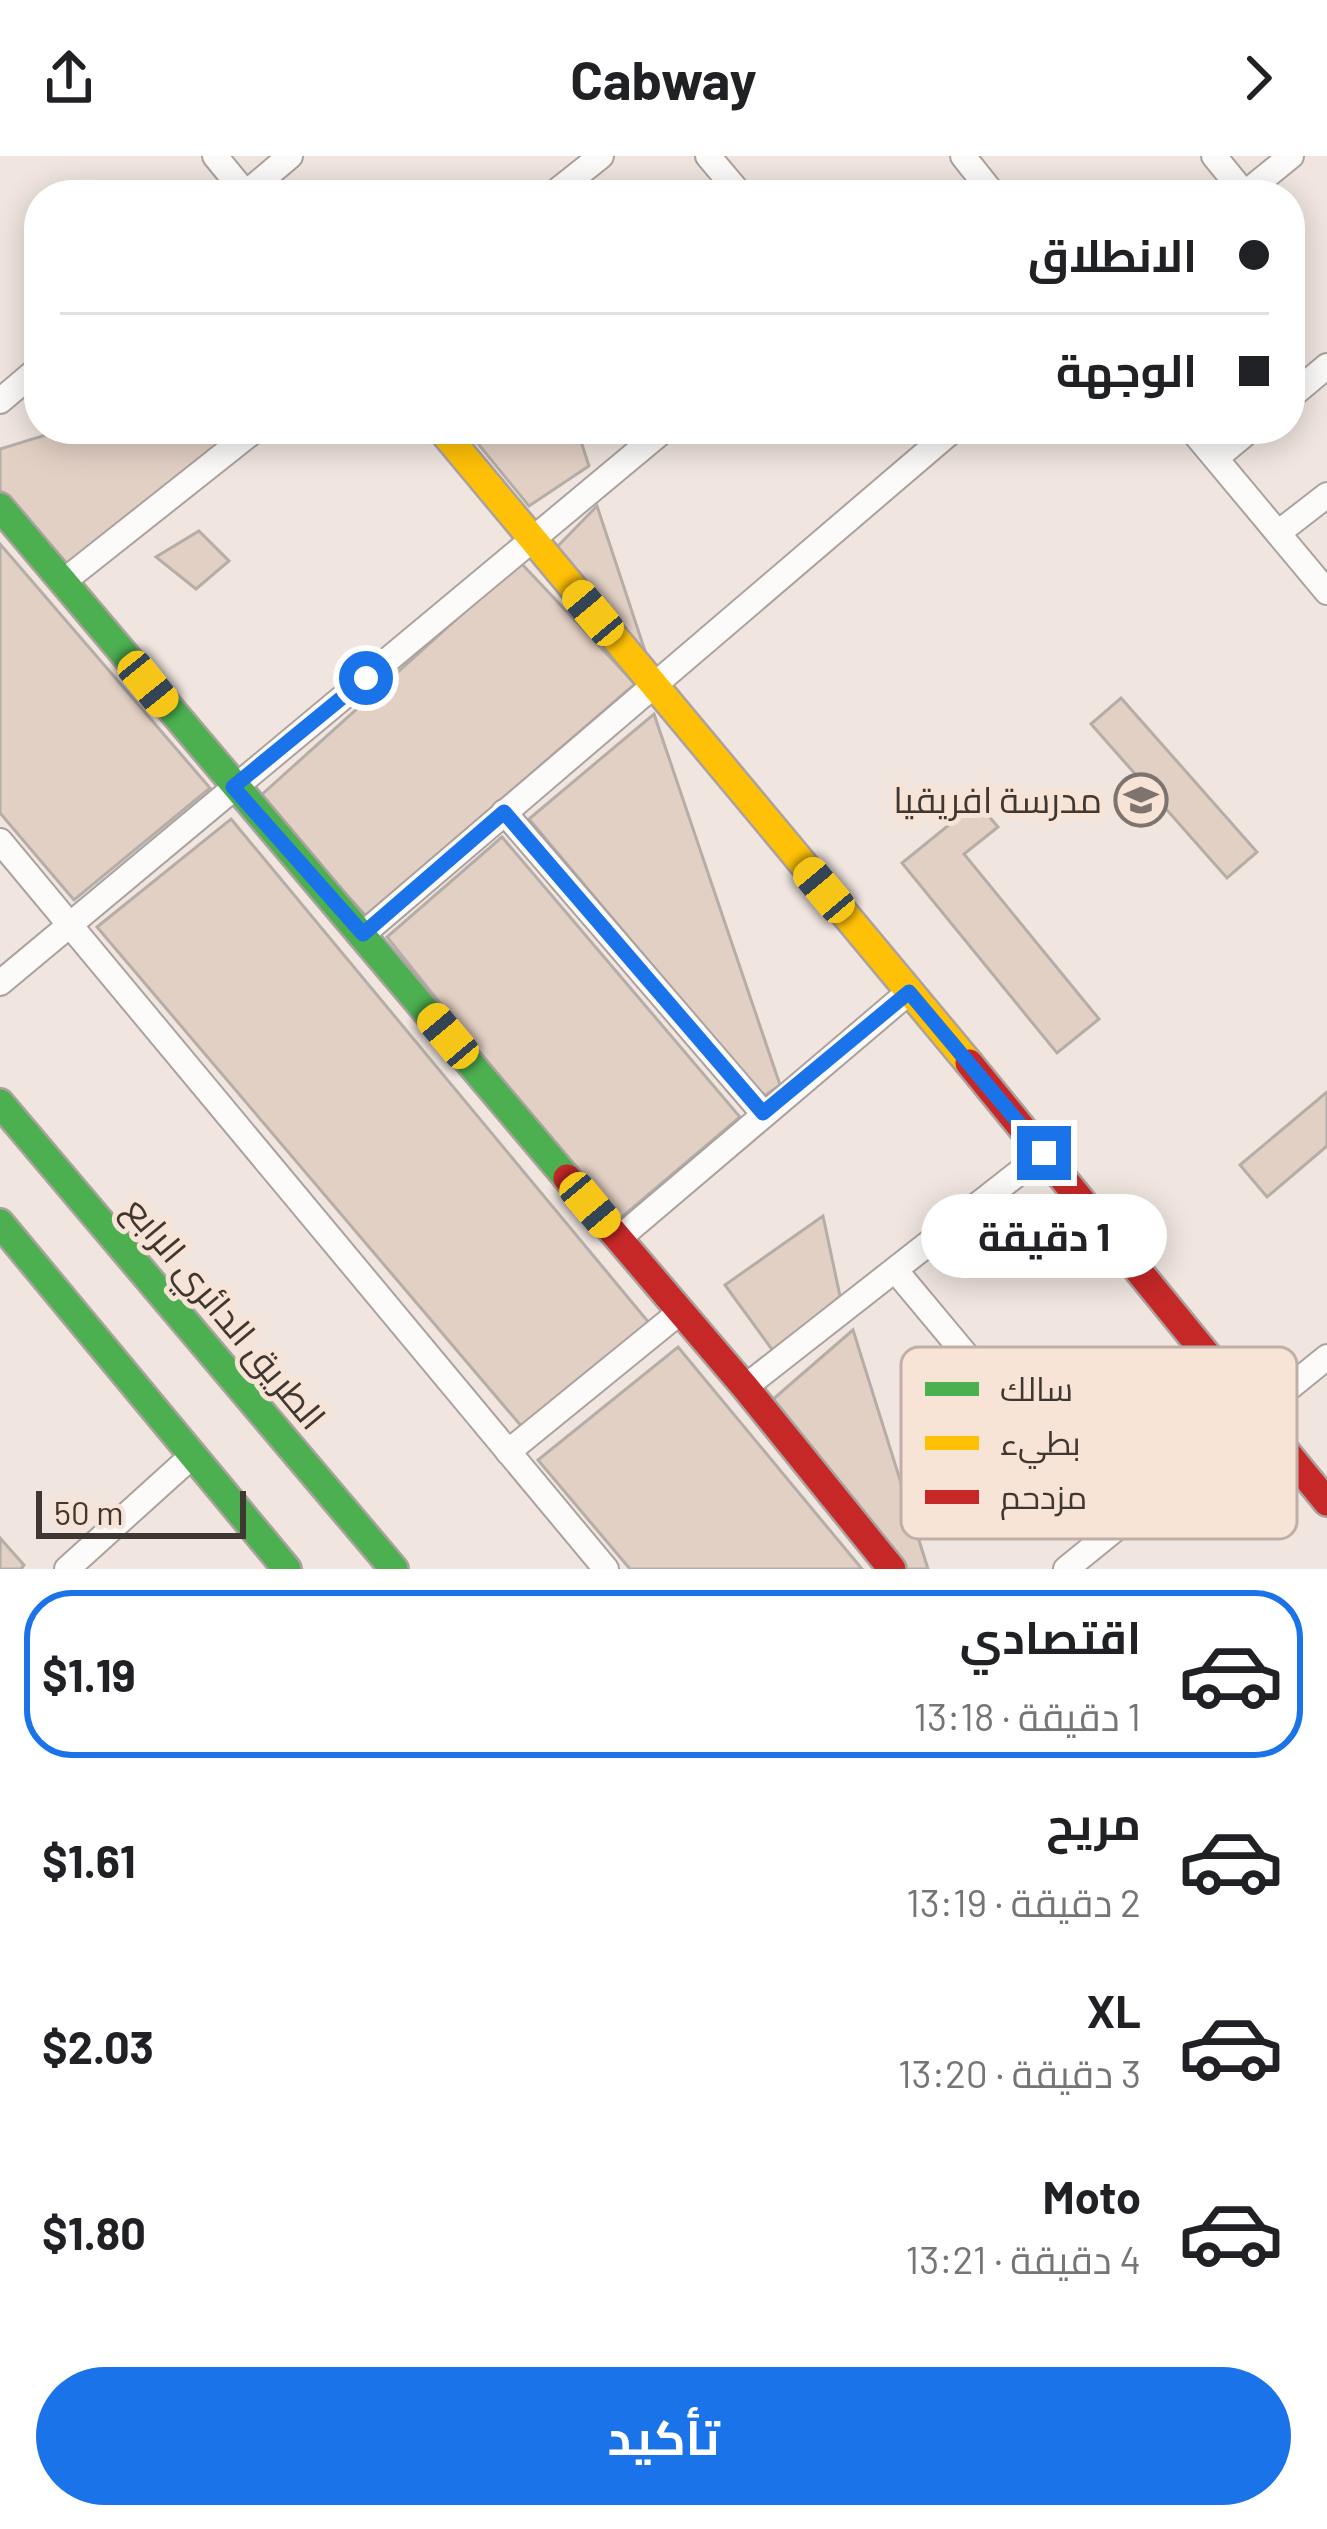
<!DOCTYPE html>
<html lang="ar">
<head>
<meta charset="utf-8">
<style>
	:root { --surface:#fff; --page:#f6f6f6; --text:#202124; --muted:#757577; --line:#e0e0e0; --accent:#1a73e8 }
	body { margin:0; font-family:Barlow,Cairo,sans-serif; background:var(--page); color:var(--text); direction:rtl; height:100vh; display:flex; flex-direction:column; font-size:45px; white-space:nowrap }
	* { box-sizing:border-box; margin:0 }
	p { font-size:39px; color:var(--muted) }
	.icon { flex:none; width:66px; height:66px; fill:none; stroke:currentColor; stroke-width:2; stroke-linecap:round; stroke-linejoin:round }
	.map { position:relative; height:1413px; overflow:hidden; direction:ltr }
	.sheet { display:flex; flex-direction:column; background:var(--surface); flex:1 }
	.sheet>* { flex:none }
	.top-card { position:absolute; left:24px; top:24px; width:1281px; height:264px; border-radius:48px; box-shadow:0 6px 30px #0003; direction:rtl; display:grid; align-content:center; height:264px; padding:0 36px; background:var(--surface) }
	.scale { position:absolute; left:36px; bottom:30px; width:210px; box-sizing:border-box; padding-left:12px; border:6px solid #3f3732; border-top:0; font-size:33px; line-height:42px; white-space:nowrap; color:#3f3732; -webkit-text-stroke:9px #f8e3d7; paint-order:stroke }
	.end { position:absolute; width:54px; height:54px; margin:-27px; border:15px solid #1a73e8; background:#fff; box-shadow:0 0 0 6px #fff }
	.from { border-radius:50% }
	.bubble { position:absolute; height:84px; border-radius:42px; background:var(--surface); box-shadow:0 6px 30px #0003; font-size:39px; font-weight:700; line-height:84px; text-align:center; direction:rtl }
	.car { position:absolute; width:36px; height:72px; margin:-36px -18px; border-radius:15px; box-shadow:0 0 9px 3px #0007; background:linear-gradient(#f5c518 24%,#345 0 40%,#f5c518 0 76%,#345 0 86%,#f5c518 0) }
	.top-card b { display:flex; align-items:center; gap:42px; height:114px; font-size:45px }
	.top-card b+b { border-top:3px solid var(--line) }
	.top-card i { width:30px; height:30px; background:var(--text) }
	ul { padding:21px 0 0; list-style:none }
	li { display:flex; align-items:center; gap:36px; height:168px; margin:0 24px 18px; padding:0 12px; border:6px solid transparent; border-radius:48px }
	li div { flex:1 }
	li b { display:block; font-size:45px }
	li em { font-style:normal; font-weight:700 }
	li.selected { border-color:var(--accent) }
	li>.icon { width:108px; height:108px; stroke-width:1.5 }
	.button { display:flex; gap:24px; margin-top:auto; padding:24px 36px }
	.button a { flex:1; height:138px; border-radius:72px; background:var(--accent); color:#fff; font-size:48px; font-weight:700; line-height:138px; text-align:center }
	header { display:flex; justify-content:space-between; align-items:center; height:156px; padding:0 36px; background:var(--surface); font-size:54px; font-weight:700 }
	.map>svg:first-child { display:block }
	.building { fill:#e3d0c5; stroke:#b5ada8; stroke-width:3 }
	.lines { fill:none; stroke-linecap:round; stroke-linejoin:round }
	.street-casing { stroke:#aba29e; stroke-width:28 }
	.fast-casing { stroke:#aba29e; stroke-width:32 }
	.slow-casing { stroke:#aba29e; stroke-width:32 }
	.jam-casing { stroke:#aba29e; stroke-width:32 }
	.street { stroke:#fdfbfa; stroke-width:24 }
	.fast { stroke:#4caf50; stroke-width:27 }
	.slow { stroke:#ffc107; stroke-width:27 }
	.jam { stroke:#c62828; stroke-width:27 }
	.route { stroke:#1a73e8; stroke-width:15 }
	.labels { text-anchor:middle; stroke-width:10; stroke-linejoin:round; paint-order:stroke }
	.poi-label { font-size:36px; fill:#3f3732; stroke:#f8e3d7; text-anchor:end }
	.street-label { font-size:36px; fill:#3f3732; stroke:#f8e3d7 }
	.key { fill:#f8e3d7; stroke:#c0afa6; stroke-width:3 }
	.key-label { font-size:33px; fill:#3f3732 }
</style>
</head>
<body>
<header><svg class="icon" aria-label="forward" viewBox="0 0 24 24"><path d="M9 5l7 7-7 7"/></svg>Cabway<svg class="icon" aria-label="share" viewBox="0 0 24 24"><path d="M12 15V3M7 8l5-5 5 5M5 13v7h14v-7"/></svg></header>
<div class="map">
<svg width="1327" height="1413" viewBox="0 0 1327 1413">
	<rect width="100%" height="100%" fill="#f0e5df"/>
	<!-- building -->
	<g class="building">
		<polygon points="65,273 240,273 68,410 0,334 0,293"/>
		<polygon points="466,273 577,273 589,310 529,350"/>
		<polygon points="597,350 648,504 555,393"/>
		<polygon points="199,375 229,405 196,433 156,401"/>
		<polygon points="0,388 210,632 74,744 0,657"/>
		<polygon points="520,406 635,528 366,760 258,642"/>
		<polygon points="1121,542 1257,696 1227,722 1091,568"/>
		<polygon points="654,558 780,929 763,941 529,663"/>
		<polygon points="977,646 998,671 964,698 1099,863 1057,897 902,707"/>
		<polygon points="231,663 650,1168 522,1271 97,771"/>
		<polygon points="502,681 740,961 616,1066 387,781"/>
		<polygon points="1327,936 1327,990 1267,1041 1240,1009"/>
		<polygon points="823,1060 840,1140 776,1199 725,1129"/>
		<polygon points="853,1174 928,1413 903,1413 771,1245"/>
		<polygon points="678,1191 862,1413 630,1413 538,1304"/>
		<polygon points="0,1382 24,1409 21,1413 0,1413"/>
	</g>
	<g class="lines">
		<!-- street casing -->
		<g class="street-casing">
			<g id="street">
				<polyline points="215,0 247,39"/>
				<polyline points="708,0 741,39"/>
				<polyline points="963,0 994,39"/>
				<polyline points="1214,0 1245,38"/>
				<polyline points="244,39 290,0"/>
				<polyline points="552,39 601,0"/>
				<polyline points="1243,39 1291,0"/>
				<polyline points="1290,241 1327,210"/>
				<polyline points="0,245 39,212"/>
				<polyline points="1191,273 1327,436"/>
				<polyline points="1216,302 1251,273"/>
				<polyline points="1278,377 1327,339"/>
				<polyline points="64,425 256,273"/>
				<polyline points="504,656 763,957"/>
				<polyline points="0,685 606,1413"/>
				<polyline points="363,778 954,273"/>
				<polyline points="0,827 665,273"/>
				<polyline points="618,1083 909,836"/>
				<polyline points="896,1115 1112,1374"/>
				<polyline points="745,1231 1044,997"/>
				<polyline points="508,1296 680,1156"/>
				<polyline points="67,1413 192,1300"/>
				<polyline points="1066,1413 1327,1201"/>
			</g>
		</g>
		<!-- fast casing -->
		<g class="fast-casing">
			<g id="fast">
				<polyline points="0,351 567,1022"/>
				<polyline points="0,947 394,1413"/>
				<polyline points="0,1067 287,1413"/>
			</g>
		</g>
		<!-- slow casing -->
		<g class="slow-casing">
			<polyline id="slow" points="441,273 969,907"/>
		</g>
		<!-- jam casing -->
		<g class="jam-casing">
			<g id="jam">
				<polyline points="969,907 1327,1346"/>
				<polyline points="567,1022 745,1231 892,1413"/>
			</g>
		</g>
		<!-- street -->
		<use href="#street" class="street"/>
		<!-- fast -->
		<use href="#fast" class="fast"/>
		<!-- slow -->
		<use href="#slow" class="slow"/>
		<!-- jam -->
		<use href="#jam" class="jam"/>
	</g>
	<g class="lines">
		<!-- route -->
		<polyline class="route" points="366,522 233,631 363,778 504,656 763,957 909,836 1044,997"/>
	</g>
	<!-- icons -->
	<defs>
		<g id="school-ring" transform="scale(2.7)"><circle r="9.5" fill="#f8e3d7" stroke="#7d746f" stroke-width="1.5"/><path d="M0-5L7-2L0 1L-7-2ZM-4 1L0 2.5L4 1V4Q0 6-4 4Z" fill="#7d746f"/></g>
	</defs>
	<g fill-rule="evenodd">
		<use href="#school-ring" x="1141" y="644"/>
	</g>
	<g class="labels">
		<!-- poi labels -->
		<g class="poi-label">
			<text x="1102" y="657">مدرسة افريقيا</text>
		</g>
		<!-- street labels -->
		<g class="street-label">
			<text transform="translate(225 1157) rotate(50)" y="13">الطريق الدائري الرابع</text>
		</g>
	</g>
	<!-- legend -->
	<rect x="901" y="1191" width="396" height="192" rx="18" class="key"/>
	<rect x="925" y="1226" width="54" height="14" fill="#4caf50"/>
	<rect x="925" y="1280" width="54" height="14" fill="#ffc107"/>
	<rect x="925" y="1334" width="54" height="14" fill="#c62828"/>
	<g class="key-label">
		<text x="1000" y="1245">سالك</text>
		<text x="1000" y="1299">بطيء</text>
		<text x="1000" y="1353">مزدحم</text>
	</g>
</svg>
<div class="scale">50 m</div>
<i class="end from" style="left:366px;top:522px"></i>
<i class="end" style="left:1044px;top:997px"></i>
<div class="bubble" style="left:921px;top:1038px;width:246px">1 دقيقة</div>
<i class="car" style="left:593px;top:457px;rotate:320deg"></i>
<i class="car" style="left:148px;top:528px;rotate:141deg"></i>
<i class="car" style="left:824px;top:734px;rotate:320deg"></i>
<i class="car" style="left:448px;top:880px;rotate:320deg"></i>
<i class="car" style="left:590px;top:1049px;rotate:140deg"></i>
<div class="top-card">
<b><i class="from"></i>الانطلاق</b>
<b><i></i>الوجهة</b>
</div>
</div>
<section class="sheet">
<ul>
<li class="selected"><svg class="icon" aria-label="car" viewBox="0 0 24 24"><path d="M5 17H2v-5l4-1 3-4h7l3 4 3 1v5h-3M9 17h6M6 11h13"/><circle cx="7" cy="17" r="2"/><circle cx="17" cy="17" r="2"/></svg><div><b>اقتصادي</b><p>1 دقيقة · 13:18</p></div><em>$1.19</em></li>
<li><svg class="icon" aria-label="car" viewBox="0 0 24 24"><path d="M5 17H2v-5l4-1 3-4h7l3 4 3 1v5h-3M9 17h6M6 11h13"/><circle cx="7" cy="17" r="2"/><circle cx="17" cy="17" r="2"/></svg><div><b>مريح</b><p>2 دقيقة · 13:19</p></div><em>$1.61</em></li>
<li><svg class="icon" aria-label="car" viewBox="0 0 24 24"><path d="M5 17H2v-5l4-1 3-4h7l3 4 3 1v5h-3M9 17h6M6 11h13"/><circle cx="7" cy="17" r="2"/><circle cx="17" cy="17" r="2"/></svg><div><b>XL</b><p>3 دقيقة · 13:20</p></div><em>$2.03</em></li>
<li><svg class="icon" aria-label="car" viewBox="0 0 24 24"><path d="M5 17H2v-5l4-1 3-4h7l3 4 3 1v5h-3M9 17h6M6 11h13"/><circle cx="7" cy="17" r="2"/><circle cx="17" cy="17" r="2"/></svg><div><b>Moto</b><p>4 دقيقة · 13:21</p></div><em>$1.80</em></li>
</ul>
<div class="button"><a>تأكيد</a></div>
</section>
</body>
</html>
